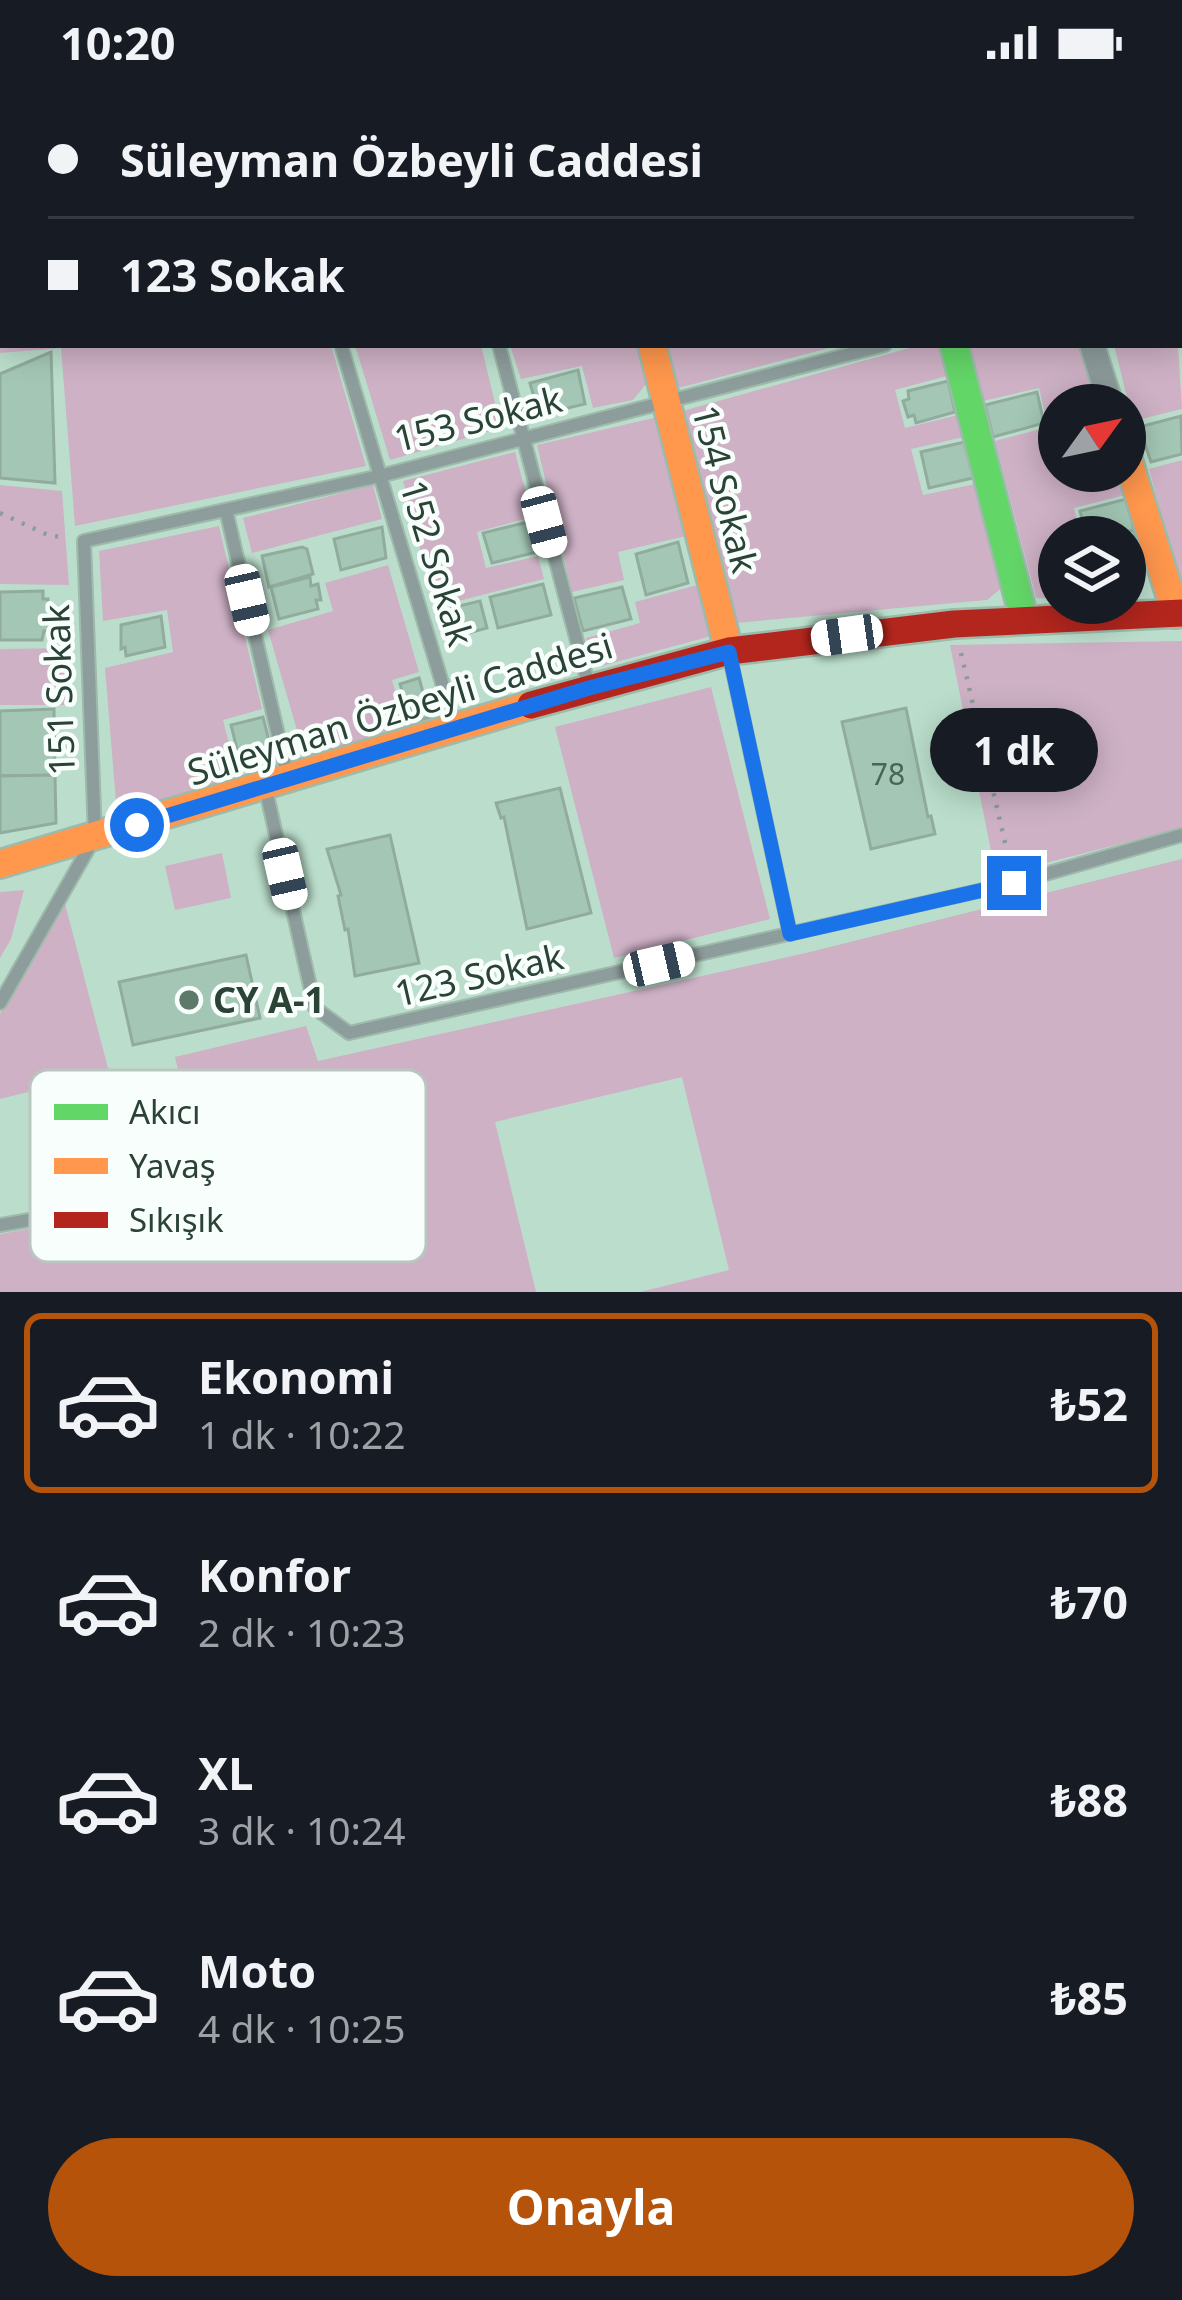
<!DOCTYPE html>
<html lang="tr">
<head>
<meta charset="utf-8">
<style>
	:root { --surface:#171b24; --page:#242831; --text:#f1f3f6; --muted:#9ea1a6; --line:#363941; --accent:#b45309 }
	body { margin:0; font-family:"Noto Sans",sans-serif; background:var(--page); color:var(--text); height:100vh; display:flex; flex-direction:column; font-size:45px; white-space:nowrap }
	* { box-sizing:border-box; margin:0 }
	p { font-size:39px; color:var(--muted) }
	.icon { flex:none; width:66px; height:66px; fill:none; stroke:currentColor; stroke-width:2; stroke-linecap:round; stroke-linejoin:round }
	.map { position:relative; height:1208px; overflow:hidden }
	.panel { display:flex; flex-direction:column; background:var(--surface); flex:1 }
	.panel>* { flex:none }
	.banner { position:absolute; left:0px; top:0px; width:1182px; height:264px; box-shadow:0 6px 30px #0003; display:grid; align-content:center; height:264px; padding:0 48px; background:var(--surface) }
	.needle { width:78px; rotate:57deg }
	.controls { position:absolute; left:1038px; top:300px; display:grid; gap:24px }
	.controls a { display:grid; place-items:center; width:108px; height:108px; border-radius:50%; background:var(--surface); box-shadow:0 6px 30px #0003; font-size:60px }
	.end { position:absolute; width:54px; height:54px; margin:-27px; border:15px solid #1a73e8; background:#fff; box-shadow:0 0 0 6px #fff }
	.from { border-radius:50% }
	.bubble { position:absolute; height:84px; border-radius:42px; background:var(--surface); box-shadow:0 6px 30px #0003; font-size:39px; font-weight:700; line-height:84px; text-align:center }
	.car { position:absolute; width:36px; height:72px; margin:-36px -18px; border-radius:15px; box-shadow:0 0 9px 3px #0007; background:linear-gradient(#fff 24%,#345 0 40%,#fff 0 76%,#345 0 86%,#fff 0) }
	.banner b { display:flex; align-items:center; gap:42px; height:114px; font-size:45px }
	.banner b+b { border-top:3px solid var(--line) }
	.banner i { width:30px; height:30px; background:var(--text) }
	ul { padding:21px 0 0; list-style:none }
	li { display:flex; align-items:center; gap:36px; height:180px; margin:0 24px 18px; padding:0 24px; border:6px solid transparent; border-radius:18px }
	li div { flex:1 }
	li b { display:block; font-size:45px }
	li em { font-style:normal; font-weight:700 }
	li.selected { border-color:var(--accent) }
	li>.icon { width:108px; height:108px; stroke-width:1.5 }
	.action { display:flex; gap:24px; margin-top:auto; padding:24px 48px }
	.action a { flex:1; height:138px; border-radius:72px; background:var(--accent); color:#fff; font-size:48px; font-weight:700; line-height:138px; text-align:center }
	.status { display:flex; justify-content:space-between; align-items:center; height:84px; padding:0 60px; background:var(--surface); direction:ltr }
	.status svg { height:33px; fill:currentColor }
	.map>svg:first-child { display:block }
	.green { fill:#ceb1c5 }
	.building { fill:#a4c7b5; stroke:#91ac9e; stroke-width:3 }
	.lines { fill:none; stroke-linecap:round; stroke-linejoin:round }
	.lane-casing { stroke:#9dbaab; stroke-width:16 }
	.street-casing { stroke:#9dbaab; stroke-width:28 }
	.fast-casing { stroke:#9dbaab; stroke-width:32 }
	.slow-casing { stroke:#9dbaab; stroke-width:32 }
	.jam-casing { stroke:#9dbaab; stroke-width:32 }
	.path { stroke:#899c96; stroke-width:4.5; stroke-dasharray:3 9; stroke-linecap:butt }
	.lane { stroke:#8d9d9c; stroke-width:12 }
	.street { stroke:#8d9d9c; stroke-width:24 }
	.fast { stroke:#63d668; stroke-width:27 }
	.slow { stroke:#ff974d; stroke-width:27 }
	.jam { stroke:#b3261e; stroke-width:27 }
	.route { stroke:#1a73e8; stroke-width:15 }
	.poi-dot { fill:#5d796a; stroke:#f8fefb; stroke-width:4.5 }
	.labels { text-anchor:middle; stroke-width:9; stroke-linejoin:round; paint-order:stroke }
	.number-label { font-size:30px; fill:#496556 }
	.street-label { font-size:36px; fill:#2a4336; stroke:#f8fefb }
	.poi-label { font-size:36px; font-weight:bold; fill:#2a4336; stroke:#f8fefb; text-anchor:start }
	.key { fill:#f8fefb; stroke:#bac6c0; stroke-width:3 }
	.key-label { font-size:33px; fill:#2a4336 }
</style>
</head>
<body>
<div class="status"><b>10:20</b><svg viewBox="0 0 49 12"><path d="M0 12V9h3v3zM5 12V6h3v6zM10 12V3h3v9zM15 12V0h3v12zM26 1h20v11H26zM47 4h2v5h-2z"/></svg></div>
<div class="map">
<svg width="1182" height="1208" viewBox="0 0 1182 1208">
	<rect width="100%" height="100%" fill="#bbdecc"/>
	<!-- green -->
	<g class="green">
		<polygon points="0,0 569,0 569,3 3,3 3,261 331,261 366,382 75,442 61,264 0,269"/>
		<polygon points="355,261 481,261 501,344 390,376"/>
		<polygon points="510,261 637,261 647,299 633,316 593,324 582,282 521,295"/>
		<polygon points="664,261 840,261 675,305"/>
		<polygon points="920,261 938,261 947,292 895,306 905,344 958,331 964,353 911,365 923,411 980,399 1004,502 987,516 736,539 679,328"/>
		<polygon points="969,261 1082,261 1099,321 1059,321 1059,387 1118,387 1125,411 1074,424 1081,453 1059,453 1059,515 1036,514 995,357 1048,343 1039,304 983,317"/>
		<polygon points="1114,261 1178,261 1182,325 1133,337"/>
		<polygon points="658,333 686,452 618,468 624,496 572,508 537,361"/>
		<polygon points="515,368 532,433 477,448 486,484 538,472 544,495 435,523 403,397"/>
		<polygon points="1182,376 1182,508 1149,385"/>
		<polygon points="0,401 62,407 69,501 0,500"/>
		<polygon points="373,401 382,435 252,469 243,434"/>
		<polygon points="219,442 262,625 223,636 238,694 147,720 116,718 105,584 173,568 167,526 103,537 99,467"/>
		<polygon points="388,481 419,588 392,596 406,645 305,674 268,546 333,527 325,499"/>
		<polygon points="701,500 715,551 594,584 586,554 640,539 635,518"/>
		<polygon points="1182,557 1182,744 996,792 950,561"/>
		<polygon points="68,564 69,621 0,621 0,565"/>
		<polygon points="711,603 770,835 614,874 555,643"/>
		<polygon points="222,769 231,814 175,826 165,782"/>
		<polygon points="1182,775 1182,1208 640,1208 729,1186 682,993 495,1038 536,1208 0,1208 0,1150 208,1112 175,973 306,942 318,977 810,868"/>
		<polygon points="24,806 11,855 0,874 0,808"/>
		<polygon points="63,812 109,988 0,1015 0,930"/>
	</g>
	<!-- building -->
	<g class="building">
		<polygon points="51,268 55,399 0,394 0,290"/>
		<polygon points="578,286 585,320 539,331 530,299"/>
		<polygon points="948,297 955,328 916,339 914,331 908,333 903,317 909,315 908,307"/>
		<polygon points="1037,308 1044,339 993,353 985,321"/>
		<polygon points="1181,332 1182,370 1151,378 1139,343"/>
		<polygon points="969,357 977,393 929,404 921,368"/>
		<polygon points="1126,415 1134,446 1087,453 1080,427"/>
		<polygon points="528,438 537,468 492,479 483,449"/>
		<polygon points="382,443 386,474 341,486 334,455"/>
		<polygon points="1134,446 1143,476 1125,481 1125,453 1107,453"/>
		<polygon points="678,458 688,499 646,511 636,470"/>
		<polygon points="302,463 307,465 313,490 269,503 262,472"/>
		<polygon points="310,493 311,502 318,500 321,516 316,516 318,525 279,535 271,503"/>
		<polygon points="543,500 551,531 498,544 490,513"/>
		<polygon points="622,503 631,535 583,547 574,514"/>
		<polygon points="43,507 43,515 48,515 49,547 44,547 42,556 0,556 0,508"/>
		<polygon points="480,517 487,544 447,555 438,527"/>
		<polygon points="161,532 165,563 126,572 125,563 121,565 121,541"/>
		<polygon points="419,594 430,633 411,639 400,600"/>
		<polygon points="906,624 928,733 931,732 935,750 871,765 842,638"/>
		<polygon points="54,625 55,691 0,692 0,627"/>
		<polygon points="263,633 272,669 240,677 231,641"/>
		<polygon points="55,691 56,739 0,749 0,692"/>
		<polygon points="560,704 591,829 527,845 504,733 501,734 496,719"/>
		<polygon points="390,751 419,879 355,892 348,845 345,846 338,812 341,811 327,765"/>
		<polygon points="246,871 260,934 133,961 119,898"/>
	</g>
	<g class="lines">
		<!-- lane casing -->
		<g class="lane-casing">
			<g id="lane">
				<polyline points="1179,188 1182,187"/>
				<polyline points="341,261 454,639"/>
				<polyline points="499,261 589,603"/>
				<polyline points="226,426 288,694"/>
				<polyline points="729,569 790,850"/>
				<polyline points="265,702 315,924 349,949 1014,799 1182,751"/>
				<polyline points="0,919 95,753 84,457 380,392 885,261"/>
				<polyline points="0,1141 201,1106"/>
			</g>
		</g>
		<!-- street casing -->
		<g class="street-casing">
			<g id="street">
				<polyline points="587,0 588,3"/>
				<polyline points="887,0 887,3"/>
				<polyline points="1035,0 1035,3"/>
				<polyline points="1092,261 1111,321"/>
			</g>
		</g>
		<!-- fast casing -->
		<g class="fast-casing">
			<polyline id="fast" points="954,261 1024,535"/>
		</g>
		<!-- slow casing -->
		<g class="slow-casing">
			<g id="slow">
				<polyline points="652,261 729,567"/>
				<polyline points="1125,366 1176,530"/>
				<polyline points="0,780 531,621"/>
			</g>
		</g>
		<!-- jam casing -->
		<g class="jam-casing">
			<polyline id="jam" points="531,621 729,567 954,540 1182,529"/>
		</g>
		<!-- path -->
		<g class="path">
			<polyline points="0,429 48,451 67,454"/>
			<polyline points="961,569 1010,780"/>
		</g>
		<!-- lane -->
		<use href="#lane" class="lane"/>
		<!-- street -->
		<use href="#street" class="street"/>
		<!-- fast -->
		<use href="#fast" class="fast"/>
		<!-- slow -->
		<use href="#slow" class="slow"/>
		<!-- jam -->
		<use href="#jam" class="jam"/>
	</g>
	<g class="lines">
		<!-- route -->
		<polyline class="route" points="137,741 589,604 729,568 790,850 1014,799"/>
	</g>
	<!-- markers -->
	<circle class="poi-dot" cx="189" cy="916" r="12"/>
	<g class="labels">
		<!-- number labels -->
		<g class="number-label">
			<text x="888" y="701">78</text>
		</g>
		<!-- street labels -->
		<g class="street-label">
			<text transform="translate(478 335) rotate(-14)" y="13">153 Sokak</text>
			<text transform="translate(725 405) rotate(76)" y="13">154 Sokak</text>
			<text transform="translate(437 479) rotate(73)" y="13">152 Sokak</text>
			<text transform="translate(59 606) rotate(-92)" y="13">151 Sokak</text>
			<text transform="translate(400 625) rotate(-17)" y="13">Süleyman Özbeyli Caddesi</text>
			<text transform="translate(479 891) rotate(-13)" y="13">123 Sokak</text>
		</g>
		<!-- poi labels -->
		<g class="poi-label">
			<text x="213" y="929">CY A-1</text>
		</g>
	</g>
	<!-- legend -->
	<rect x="30" y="986" width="396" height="192" rx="18" class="key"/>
	<rect x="54" y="1020" width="54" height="16" fill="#63d668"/>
	<rect x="54" y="1074" width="54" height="16" fill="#ff974d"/>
	<rect x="54" y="1128" width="54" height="16" fill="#b3261e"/>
	<g class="key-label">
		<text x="129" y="1040">Akıcı</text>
		<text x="129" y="1094">Yavaş</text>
		<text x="129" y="1148">Sıkışık</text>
	</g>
</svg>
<div class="controls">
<a><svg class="needle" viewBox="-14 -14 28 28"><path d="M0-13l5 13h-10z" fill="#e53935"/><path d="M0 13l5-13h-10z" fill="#9ea1a6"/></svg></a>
<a><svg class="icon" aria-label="layers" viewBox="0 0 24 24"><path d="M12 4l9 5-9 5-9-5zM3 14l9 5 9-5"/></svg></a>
</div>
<i class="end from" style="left:137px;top:741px"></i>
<i class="end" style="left:1014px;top:799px"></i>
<div class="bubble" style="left:930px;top:624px;width:168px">1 dk</div>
<i class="car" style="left:544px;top:438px;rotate:165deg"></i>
<i class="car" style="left:247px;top:516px;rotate:167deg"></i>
<i class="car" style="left:847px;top:551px;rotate:262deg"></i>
<i class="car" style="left:285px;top:790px;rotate:167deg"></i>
<i class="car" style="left:659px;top:880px;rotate:77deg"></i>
<div class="banner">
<b><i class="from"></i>Süleyman Özbeyli Caddesi</b>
<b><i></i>123 Sokak</b>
</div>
</div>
<section class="panel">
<ul>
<li class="selected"><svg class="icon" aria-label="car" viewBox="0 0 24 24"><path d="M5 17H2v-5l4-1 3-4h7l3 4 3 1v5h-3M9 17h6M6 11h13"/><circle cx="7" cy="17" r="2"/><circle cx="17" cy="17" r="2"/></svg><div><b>Ekonomi</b><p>1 dk · 10:22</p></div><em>₺52</em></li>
<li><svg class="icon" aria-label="car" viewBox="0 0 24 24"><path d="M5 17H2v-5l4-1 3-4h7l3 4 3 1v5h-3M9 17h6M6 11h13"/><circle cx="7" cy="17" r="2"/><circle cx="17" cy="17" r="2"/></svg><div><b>Konfor</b><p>2 dk · 10:23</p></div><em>₺70</em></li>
<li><svg class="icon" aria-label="car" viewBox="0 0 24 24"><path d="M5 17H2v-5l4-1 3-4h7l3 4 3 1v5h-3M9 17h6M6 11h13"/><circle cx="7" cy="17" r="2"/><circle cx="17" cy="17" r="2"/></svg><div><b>XL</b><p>3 dk · 10:24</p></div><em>₺88</em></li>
<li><svg class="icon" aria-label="car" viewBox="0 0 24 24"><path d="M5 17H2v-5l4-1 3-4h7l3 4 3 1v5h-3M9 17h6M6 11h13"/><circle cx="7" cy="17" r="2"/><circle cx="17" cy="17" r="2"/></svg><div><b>Moto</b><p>4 dk · 10:25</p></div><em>₺85</em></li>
</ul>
<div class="action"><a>Onayla</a></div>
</section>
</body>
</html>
